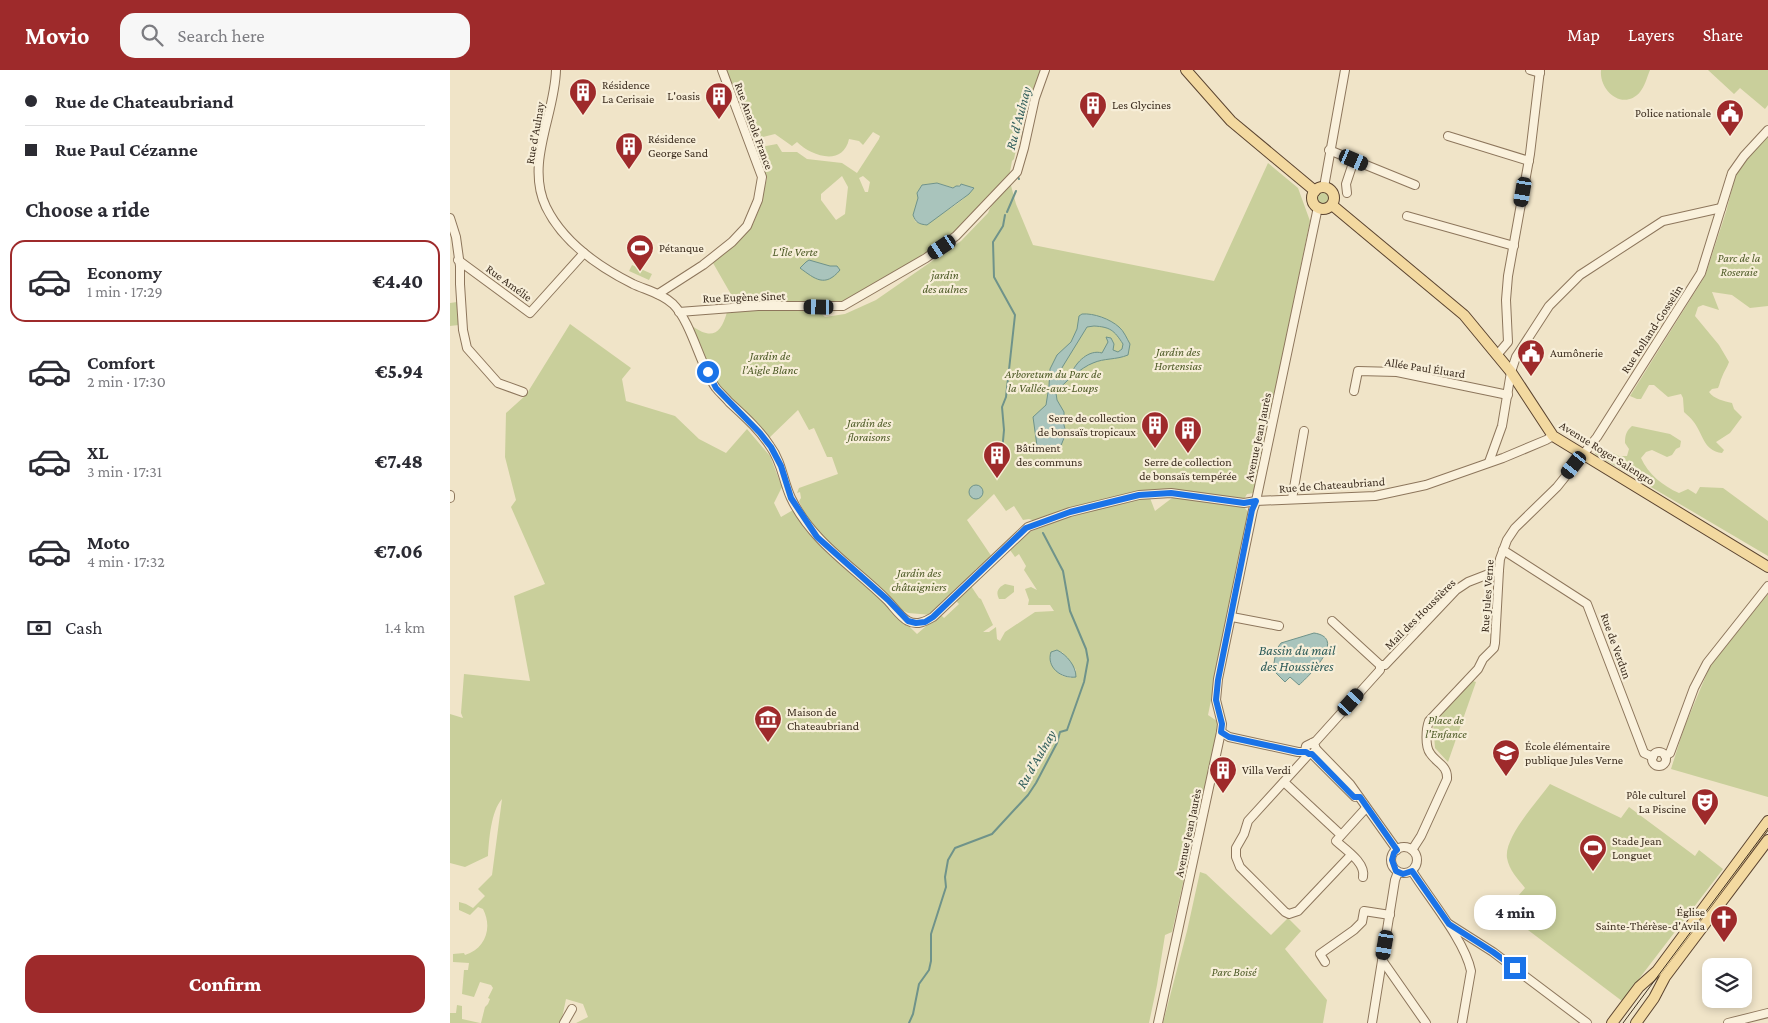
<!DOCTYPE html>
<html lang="en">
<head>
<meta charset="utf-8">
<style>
	:root { --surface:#fff; --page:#f7f7f7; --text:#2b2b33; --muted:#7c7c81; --line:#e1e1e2; --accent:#9e2a2b }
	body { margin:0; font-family:"Crimson Pro",serif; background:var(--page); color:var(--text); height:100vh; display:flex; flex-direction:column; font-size:19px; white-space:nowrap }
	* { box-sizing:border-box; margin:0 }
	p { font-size:16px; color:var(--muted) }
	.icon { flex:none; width:28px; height:28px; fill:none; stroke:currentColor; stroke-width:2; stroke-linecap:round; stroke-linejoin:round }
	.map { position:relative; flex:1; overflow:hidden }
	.panel { display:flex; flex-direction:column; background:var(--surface); width:450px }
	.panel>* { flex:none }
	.top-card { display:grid; align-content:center; height:110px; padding:0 25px; background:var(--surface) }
	.fabs { position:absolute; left:1252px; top:888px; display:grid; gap:10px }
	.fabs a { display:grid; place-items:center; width:50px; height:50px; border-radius:10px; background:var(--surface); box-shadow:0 2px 8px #0003; font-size:25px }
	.end { position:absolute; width:22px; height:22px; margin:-11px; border:6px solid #1a73e8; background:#fff; box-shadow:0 0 0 2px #fff }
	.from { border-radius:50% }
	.bubble { position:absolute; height:35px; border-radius:15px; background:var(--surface); box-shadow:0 2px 8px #0003; font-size:16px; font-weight:800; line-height:35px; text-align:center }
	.car { position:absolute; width:15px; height:30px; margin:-15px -8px; border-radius:6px; box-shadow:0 0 4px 1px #0007; background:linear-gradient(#222 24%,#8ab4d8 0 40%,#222 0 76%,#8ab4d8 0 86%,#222 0) }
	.top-card b { display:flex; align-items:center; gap:18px; height:48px; font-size:19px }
	.top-card b+b { border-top:1px solid var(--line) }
	.top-card i { width:12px; height:12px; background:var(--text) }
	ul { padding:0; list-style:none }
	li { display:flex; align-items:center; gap:15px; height:82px; margin:0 10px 8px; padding:0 15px; border:2px solid transparent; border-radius:15px }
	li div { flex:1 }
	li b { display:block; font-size:19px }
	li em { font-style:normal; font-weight:800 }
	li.current { border-color:var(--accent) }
	li>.icon { width:45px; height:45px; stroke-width:1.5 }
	h2 { padding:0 25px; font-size:22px; line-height:60px }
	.pay { display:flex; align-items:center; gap:12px; height:55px; padding:0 25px; font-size:19px }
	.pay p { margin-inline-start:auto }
	.cta { display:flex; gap:10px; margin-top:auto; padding:10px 25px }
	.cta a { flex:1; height:58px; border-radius:15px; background:var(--accent); color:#fff; font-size:20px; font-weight:800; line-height:58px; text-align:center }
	header { display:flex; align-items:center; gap:30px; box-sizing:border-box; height:70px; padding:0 25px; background:var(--accent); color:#fff }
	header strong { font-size:24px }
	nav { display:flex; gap:28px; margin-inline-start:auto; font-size:18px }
	.search { width:350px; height:45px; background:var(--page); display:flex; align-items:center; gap:12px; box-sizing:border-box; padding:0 18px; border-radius:15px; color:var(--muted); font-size:19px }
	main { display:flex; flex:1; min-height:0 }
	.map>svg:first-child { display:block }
	.green { fill:#c9cf9b; fill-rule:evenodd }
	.water { fill:#a9c4bc; stroke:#6f938a; fill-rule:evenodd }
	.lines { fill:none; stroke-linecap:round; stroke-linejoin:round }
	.stream { stroke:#6f938a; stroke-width:2 }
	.minor-casing { stroke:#8d765c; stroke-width:10 }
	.major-casing { stroke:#5b4430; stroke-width:12 }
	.minor { stroke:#faf1dc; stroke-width:8 }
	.major { stroke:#f3d9a0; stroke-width:10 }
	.tram { stroke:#3d2e20; stroke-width:1 }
	.route { stroke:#1a73e8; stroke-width:6 }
	.labels { text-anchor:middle; stroke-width:4.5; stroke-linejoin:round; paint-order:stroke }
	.poi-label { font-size:12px; fill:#3d2e20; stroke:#f7eed8; text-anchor:start }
	.street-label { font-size:12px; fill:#3d2e20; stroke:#f7eed8 }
	.park-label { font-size:12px; font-style:italic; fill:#4d5a26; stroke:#f7eed8 }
	.water-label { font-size:14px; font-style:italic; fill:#2f5d5a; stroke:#f7eed8 }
</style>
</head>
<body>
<header>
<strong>Movio</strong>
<div class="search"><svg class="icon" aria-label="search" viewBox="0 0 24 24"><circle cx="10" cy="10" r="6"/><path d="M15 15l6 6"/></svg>Search here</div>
<nav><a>Map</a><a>Layers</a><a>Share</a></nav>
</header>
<main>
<section class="panel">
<div class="top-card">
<b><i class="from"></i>Rue de Chateaubriand</b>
<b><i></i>Rue Paul Cézanne</b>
</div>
<h2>Choose a ride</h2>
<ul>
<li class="current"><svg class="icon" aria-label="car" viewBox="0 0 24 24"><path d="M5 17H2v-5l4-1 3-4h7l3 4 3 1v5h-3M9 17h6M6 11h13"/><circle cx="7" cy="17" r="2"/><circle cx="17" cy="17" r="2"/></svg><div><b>Economy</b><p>1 min · 17:29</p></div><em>€4.40</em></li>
<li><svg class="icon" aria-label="car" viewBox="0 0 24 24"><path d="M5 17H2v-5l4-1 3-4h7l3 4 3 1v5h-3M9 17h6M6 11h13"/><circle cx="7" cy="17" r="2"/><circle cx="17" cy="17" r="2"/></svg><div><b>Comfort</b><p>2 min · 17:30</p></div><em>€5.94</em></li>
<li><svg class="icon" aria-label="car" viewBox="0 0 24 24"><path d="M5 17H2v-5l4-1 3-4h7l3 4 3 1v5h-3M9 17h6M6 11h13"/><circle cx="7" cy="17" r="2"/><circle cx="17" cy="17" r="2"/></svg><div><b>XL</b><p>3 min · 17:31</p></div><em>€7.48</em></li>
<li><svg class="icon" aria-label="car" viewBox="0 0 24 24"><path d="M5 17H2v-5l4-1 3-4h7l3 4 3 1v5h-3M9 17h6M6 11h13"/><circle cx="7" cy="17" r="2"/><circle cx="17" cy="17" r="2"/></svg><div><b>Moto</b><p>4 min · 17:32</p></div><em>€7.06</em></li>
</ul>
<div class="pay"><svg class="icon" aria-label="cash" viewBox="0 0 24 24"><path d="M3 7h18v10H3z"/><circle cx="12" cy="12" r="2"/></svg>Cash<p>1.4 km</p></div>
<div class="cta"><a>Confirm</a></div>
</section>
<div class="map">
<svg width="1318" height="953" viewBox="0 0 1318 953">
	<rect width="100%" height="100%" fill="#f0e4c8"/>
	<!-- green -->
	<g class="green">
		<path d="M276 0H591C578 29 570 60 564 89L562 91 559 107 504 165 392 235 387 231 370 232 369 236 335 232 286 233 263 193 297 162 303 154 310 137 317 108 306 78 327 74 332 82H347L357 89 392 93 407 103 429 69 430 66 423 62 413 75 409 71 399 69C393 97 361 86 347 72L342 76 325 64 301 70ZM392 106 398 117 395 144 386 150 371 130V124ZM413 106 420 112 418 122H415L409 108ZM487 113 504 118 511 114 524 118C510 135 490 145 470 154L465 151 463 145 469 128 467 123 472 115Z"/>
		<path d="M1151 0H1200C1197 7 1195 16 1190 22 1174 41 1149 22 1151 0Z"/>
		<polygon points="1258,0 1318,0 1318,35 1315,39 1290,18 1284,24"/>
		<path d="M1318 65V236L1300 238 1282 225 1262 222 1269 240 1253 235 1248 237 1245 246 1269 275 1279 292C1277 298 1274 301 1272 307 1270 311 1270 314 1268 318L1262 319 1259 322C1264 329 1274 331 1282 333L1284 339 1292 347 1280 363 1266 372 1274 380 1272 383C1253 381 1253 363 1243 351 1241 348 1237 345 1234 342L1233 328 1231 324 1218 327 1204 315H1199L1191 329H1187L1180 326 1255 206 1276 142 1286 104 1308 75Z"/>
		<path d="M818 93 848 118 860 151 804 423 797 424 793 431 726 420 622 437 586 451 579 449 573 450 564 436 556 441 544 424 517 450 542 487 534 495 532 494 525 500 526 504 482 545 458 543 452 540 372 468 355 444 349 431 351 428 350 422 347 423 349 418 388 404 382 387H377L364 358 359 360 348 340 319 368 270 319 240 257 242 256C262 270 271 264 277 242L293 241 296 239 366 241 370 242 375 247 395 244 426 230 511 171 538 143 540 138 560 112 566 134 583 175 764 211Z"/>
		<circle cx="873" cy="128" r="7"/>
		<polygon points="182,195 202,204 199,210 179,201"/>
		<polygon points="7,232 9,255 0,256 0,265 0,233"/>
		<path d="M120 254 181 298 172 309 176 331 225 346 249 369 276 383 297 359 320 386 332 417 324 433 331 447 343 440 374 478 414 512 467 564 490 544 494 548 509 534 505 530 521 516 529 528 531 529 543 555 533 562H539L546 557 547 569 550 571 555 562 585 542 604 541 600 535H578L579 530 575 519 581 517 587 520 574 500 576 496 569 484 565 487 560 480 577 463 620 446 690 429 700 428 705 441 722 428 720 427 794 437 799 443 758 645 767 651V661L722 862 715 865 707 915 699 953H126L138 947 133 934 116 929 111 953H31L35 937 38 934 40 929 38 928 43 918 41 915 30 912 24 927 12 924 14 900H18L19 893 3 892V884L14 883 15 885C35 879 43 858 33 839L28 837 20 845 9 840V832L16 834 23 838 35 826 28 819 42 805 52 729C41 741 39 770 38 786L15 797 0 793V644L13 648 11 643 14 604 80 611 64 526 95 514 61 437 66 430 55 387 56 343 76 325ZM612 582 626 600 621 608 613 606 606 601Z"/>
		<path d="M1182 356 1220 364 1231 371 1230 377 1226 379 1222 385 1217 387 1202 380 1196 382 1191 388C1198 404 1213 416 1229 423L1238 419 1246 424 1250 417 1273 418 1318 451V486L1145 384 1149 376 1169 386H1177L1179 379 1175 373C1175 366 1176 361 1182 356Z"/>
		<path d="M555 514 564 516V522L555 529H549C545 521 549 517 555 514Z"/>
		<polygon points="1318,524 1318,727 1221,699 1234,658 1260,596"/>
		<polygon points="1023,611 1026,612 998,692 985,678 983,652"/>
		<path d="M1100 714 1171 748 1179 737 1245 786 1249 780 1273 799 1172 931 1054 842 1075 818C1068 809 1059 800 1057 788 1054 767 1087 732 1100 714Z"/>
		<polygon points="750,802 756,804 821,865 838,848 851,861 835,879 877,930 873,953 713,953 737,861"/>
		<polygon points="7,935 12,936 12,949 30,953 0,953 0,943 6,943"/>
	</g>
	<!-- water -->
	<g class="water">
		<path d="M487 113 503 118 506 116H510L511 114 524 118 519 124 477 155C469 154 466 153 463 145L468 128 467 123 472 115Z"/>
		<path d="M359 190 380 196H387L390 200C375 218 365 209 350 198L356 192Z"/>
		<path d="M632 244C644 243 660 249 669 257 674 261 677 269 680 274L678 285C666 290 654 288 643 293 632 297 613 313 606 323L607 330 614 342V355L616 363 610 378 605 382 592 379 588 383 583 347 596 335 599 316 600 299 607 285 621 272 627 259 629 246ZM644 256C660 257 664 260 673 274L672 279 668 282 663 280 664 274 661 268 656 267 658 272 652 283C639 279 626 292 621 304L614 306 609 303 613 296 637 257Z"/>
		<circle cx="526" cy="422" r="7"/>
		<path d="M864 563C898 568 859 606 849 615L840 607 835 612 823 600 826 580 831 573Z"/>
		<path d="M607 580C617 585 626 596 626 607 611 609 596 597 601 582Z"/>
	</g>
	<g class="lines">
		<!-- stream -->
		<g class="stream">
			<polyline points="572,70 574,60"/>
			<polyline points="568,107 569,109"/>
			<polyline points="557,142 566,121"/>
			<polyline points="552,382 554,360 552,337 556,327 565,245 544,207 543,172 553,156 555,145"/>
			<polyline points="459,953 463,944 469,914 479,900 481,891 481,864 496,817 495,807 498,790 505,778 542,764 578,725 586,713 607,673 610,662 617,660 634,612 638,590 636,579 620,541 613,501 593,463"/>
		</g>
		<!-- minor casing -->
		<g class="minor-casing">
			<g id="minor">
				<path d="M106 0C105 45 75 93 96 137 113 172 149 197 183 214 196 220 211 223 223 234 242 253 250 296 266 318 270 323 275 327 279 332 294 346 309 359 320 376 332 392 333 411 341 428 362 472 404 497 437 530 443 536 450 547 458 551 467 556 476 551 483 547L578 457 620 442 689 425 721 423 794 433 806 431 925 426 976 415 1053 388 1096 370 1103 366"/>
				<polyline points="1080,0 1090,3"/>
				<polyline points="998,66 1079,91"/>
				<polyline points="879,80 965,115"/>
				<polyline points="874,117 895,0"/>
				<polyline points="897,123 896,114 904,90"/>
				<polyline points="957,146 1064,176"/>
				<polyline points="0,148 6,167 10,196 10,214 13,260 17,278 48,313 73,322"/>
				<polyline points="8,190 80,243 134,183"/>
				<polyline points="208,224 253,195 282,172 297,156 308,130 312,107 272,0"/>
				<polyline points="229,242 308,236 393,236 476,188 506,166 567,102 574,78 585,28 595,0"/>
				<polyline points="1047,285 1058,272 1056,230 1058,206 1080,84 1090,0"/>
				<polyline points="904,321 908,301 947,302 1058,325"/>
				<polyline points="1039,392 1052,356 1061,302 1066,287 1099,236 1130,205 1213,151 1271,138"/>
				<polyline points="0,425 0,428"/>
				<polyline points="842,429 854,361"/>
				<polyline points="1053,480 1137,534 1194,683 1203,687"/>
				<polyline points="782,547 829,556"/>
				<polyline points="882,551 930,595"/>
				<polyline points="771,662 779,667 848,682 856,682"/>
				<polyline points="862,673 865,676 866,680 862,684 859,684 855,681 856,676 866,671 930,600 930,595 935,595 1006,520 1018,512 1049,500"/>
				<polyline points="866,679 900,714 947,780"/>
				<circle cx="1209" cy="689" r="7"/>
				<polyline points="859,684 798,751 794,764 786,778 786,787 790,797 835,842 839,844 848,841 901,785"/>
				<polyline points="862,684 905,727"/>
				<polyline points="1215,686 1220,683 1244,618 1257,593 1318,516"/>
				<polyline points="834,712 891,765"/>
				<circle cx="954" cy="790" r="13"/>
				<path d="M962 780 971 766 997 709C998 695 986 693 980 683 975 676 976 659 979 651L1028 599 1033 589 1044 578 1045 573 1049 500 1050 489 1057 470 1065 458 1107 417 1147 367 1251 203 1282 103 1294 86 1318 60"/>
				<path d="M962 801C979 828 1015 871 1021 901L1012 953"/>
				<path d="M913 807C916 793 896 780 886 771L916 738"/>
				<polyline points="999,854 1043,882 1137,953"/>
				<polyline points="932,890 976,953"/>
				<polyline points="875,892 870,884 904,860 912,852 914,841 940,845"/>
				<polyline points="114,953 122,939"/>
				<polyline points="708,953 771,662 772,654 766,630 768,609 803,440 806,431 868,137"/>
				<polyline points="922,953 945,810 948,802"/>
				<polyline points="1278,953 1318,943"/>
			</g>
		</g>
		<!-- major casing -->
		<g class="major-casing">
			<g id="major">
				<polyline points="736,0 781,51 865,121"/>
				<circle cx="873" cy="128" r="11"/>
				<polyline points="882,135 1014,245 1061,302 1103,366 1318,497"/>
				<polyline points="1162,953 1189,917 1207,901 1318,751"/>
				<polyline points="1186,953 1204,928 1215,907 1318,770"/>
			</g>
		</g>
		<!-- minor -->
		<use href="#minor" class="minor"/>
		<!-- major -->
		<use href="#major" class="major"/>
		<!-- tram -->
		<polyline class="tram" points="1173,953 1318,758"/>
	</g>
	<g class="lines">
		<!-- route -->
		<polyline class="route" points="258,302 266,318 310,363 321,377 331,396 341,428 367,467 438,530 458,551 466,553 475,552 483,547 576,458 620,442 689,425 721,423 794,433 806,431 802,440 768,610 766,630 772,654 771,662 779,667 848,682 856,682 859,684 862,684 904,727 910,727 947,780 944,783 942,790 946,801 953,804 962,801 999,854 1043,882 1065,898"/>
	</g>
	<!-- icons -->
	<defs>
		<g id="building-pin" transform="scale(1.4375)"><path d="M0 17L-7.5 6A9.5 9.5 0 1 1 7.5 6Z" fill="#9e2a2b" stroke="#f7eed8"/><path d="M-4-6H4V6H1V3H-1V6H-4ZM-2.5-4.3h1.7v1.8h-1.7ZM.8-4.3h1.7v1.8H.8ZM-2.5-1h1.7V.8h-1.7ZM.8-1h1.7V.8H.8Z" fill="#fff"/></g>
		<g id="civic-pin" transform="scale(1.4375)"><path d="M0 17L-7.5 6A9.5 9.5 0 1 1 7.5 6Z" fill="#9e2a2b" stroke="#f7eed8"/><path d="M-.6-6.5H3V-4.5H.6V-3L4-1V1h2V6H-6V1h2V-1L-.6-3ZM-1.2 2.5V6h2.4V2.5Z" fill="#fff"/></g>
		<g id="stadium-pin" transform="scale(1.4375)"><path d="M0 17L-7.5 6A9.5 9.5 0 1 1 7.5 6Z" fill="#9e2a2b" stroke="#f7eed8"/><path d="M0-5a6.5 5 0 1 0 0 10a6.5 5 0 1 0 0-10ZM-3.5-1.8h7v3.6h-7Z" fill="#fff"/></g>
		<g id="museum-pin" transform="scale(1.4375)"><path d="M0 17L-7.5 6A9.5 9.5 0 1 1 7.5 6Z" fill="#9e2a2b" stroke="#f7eed8"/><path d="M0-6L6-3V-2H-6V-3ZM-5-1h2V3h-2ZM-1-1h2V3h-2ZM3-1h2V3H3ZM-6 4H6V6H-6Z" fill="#fff"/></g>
		<g id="school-pin" transform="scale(1.4375)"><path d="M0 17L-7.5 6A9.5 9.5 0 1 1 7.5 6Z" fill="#9e2a2b" stroke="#f7eed8"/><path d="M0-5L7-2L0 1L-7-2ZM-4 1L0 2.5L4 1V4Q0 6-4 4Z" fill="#fff"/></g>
		<g id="theatre-pin" transform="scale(1.4375)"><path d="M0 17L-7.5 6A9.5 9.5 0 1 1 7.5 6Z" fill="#9e2a2b" stroke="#f7eed8"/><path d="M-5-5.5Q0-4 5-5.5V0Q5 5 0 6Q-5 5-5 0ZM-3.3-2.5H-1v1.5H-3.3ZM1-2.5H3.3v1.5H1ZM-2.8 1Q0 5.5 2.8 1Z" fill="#fff"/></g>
		<g id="church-pin" transform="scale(1.4375)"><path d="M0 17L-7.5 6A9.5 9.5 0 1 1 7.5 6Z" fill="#9e2a2b" stroke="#f7eed8"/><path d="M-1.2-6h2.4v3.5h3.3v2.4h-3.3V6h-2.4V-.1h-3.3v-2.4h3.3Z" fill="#fff"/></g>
	</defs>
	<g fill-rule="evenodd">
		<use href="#building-pin" x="133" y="22"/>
		<use href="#building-pin" x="269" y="26"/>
		<use href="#building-pin" x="643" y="35"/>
		<use href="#civic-pin" x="1280" y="43"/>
		<use href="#building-pin" x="179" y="76"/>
		<use href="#stadium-pin" x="190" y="178"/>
		<use href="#civic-pin" x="1081" y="283"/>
		<use href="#building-pin" x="705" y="355"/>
		<use href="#building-pin" x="738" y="360"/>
		<use href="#building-pin" x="547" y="385"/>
		<use href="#museum-pin" x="318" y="649"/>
		<use href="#school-pin" x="1056" y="683"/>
		<use href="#building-pin" x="773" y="700"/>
		<use href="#theatre-pin" x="1255" y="732"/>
		<use href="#stadium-pin" x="1143" y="778"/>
		<use href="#church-pin" x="1274" y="849"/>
	</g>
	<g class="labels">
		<!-- poi labels -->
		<g class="poi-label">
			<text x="152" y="19">Résidence<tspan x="152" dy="14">La Cerisaie</tspan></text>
			<text x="250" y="30" text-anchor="end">L'oasis</text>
			<text x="662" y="39">Les Glycines</text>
			<text x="1261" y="47" text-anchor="end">Police nationale</text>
			<text x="198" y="73">Résidence<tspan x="198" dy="14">George Sand</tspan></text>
			<text x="209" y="182">Pétanque</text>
			<text x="1100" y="287">Aumônerie</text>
			<text x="686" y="352" text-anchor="end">Serre de collection<tspan x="686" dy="14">de bonsaïs tropicaux</tspan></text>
			<text x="566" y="382">Bâtiment<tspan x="566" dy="14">des communs</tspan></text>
			<text x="738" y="396" text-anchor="middle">Serre de collection<tspan x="738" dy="14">de bonsaïs tempérée</tspan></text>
			<text x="337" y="646">Maison de<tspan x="337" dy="14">Chateaubriand</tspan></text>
			<text x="1075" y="680">École élémentaire<tspan x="1075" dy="14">publique Jules Verne</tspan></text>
			<text x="792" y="704">Villa Verdi</text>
			<text x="1236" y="729" text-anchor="end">Pôle culturel<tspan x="1236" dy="14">La Piscine</tspan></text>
			<text x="1162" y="775">Stade Jean<tspan x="1162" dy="14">Longuet</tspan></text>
			<text x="1255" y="846" text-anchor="end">Église<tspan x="1255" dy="14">Sainte-Thérèse-d'Avila</tspan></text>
		</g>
		<!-- street labels -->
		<g class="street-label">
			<text transform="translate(304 56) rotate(70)" y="4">Rue Anatole France</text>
			<text transform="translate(85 63) rotate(-80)" y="4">Rue d'Aulnay</text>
			<text transform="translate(59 213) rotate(36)" y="4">Rue Amélie</text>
			<text transform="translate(294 227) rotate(-2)" y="4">Rue Eugène Sinet</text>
			<text transform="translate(1202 259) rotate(-57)" y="4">Rue Rolland-Gosselin</text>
			<text transform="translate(975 298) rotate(9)" y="4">Allée Paul Éluard</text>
			<text transform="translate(808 367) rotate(-78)" y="4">Avenue Jean Jaurès</text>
			<text transform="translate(1157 383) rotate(32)" y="4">Avenue Roger Salengro</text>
			<text transform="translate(882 415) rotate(-4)" y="4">Rue de Chateaubriand</text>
			<text transform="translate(1037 526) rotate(-86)" y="4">Rue Jules Verne</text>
			<text transform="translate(970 544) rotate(-45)" y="4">Mail des Houssières</text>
			<text transform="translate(1166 576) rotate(70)" y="4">Rue de Verdun</text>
			<text transform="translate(738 763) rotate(-78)" y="4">Avenue Jean Jaurès</text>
		</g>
		<!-- park labels -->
		<g class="park-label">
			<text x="345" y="186">L'Île Verte</text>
			<text x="1289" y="192">Parc de la<tspan x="1289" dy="14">Roseraie</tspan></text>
			<text x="495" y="209">jardin<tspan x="495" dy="14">des aulnes</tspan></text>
			<text x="728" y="286">Jardin des<tspan x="728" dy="14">Hortensias</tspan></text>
			<text x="320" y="290">Jardin de<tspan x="320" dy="14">l’Aigle Blanc</tspan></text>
			<text x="603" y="308">Arboretum du Parc de<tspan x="603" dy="14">la Vallée-aux-Loups</tspan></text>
			<text x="419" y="357">Jardin des<tspan x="419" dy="14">floraisons</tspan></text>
			<text x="469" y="507">Jardin des<tspan x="469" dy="14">châtaigniers</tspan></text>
			<text x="996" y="654">Place de<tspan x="996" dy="14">l'Enfance</tspan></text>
			<text x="784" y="906">Parc Boisé</text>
		</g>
		<!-- water labels -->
		<g class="water-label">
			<text transform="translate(568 48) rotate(-75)" y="5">Ru d'Aulnay</text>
			<text x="847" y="585">Bassin du mail<tspan x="847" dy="16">des Houssières</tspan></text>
			<text transform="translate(586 689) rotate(-60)" y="5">Ru d'Aulnay</text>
		</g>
	</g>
</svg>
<div class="fabs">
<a><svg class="icon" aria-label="layers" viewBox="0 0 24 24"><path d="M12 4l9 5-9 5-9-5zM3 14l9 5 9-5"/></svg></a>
</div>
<i class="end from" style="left:258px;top:302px"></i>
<i class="end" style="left:1065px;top:898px"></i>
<div class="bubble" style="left:1024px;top:825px;width:82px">4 min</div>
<i class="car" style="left:904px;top:90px;rotate:113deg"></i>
<i class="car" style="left:1073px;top:122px;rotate:190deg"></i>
<i class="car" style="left:492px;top:177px;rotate:236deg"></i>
<i class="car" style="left:369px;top:237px;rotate:271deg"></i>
<i class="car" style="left:1124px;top:395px;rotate:218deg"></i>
<i class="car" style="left:901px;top:632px;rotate:42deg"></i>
<i class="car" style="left:935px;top:875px;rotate:190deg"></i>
</div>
</main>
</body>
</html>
